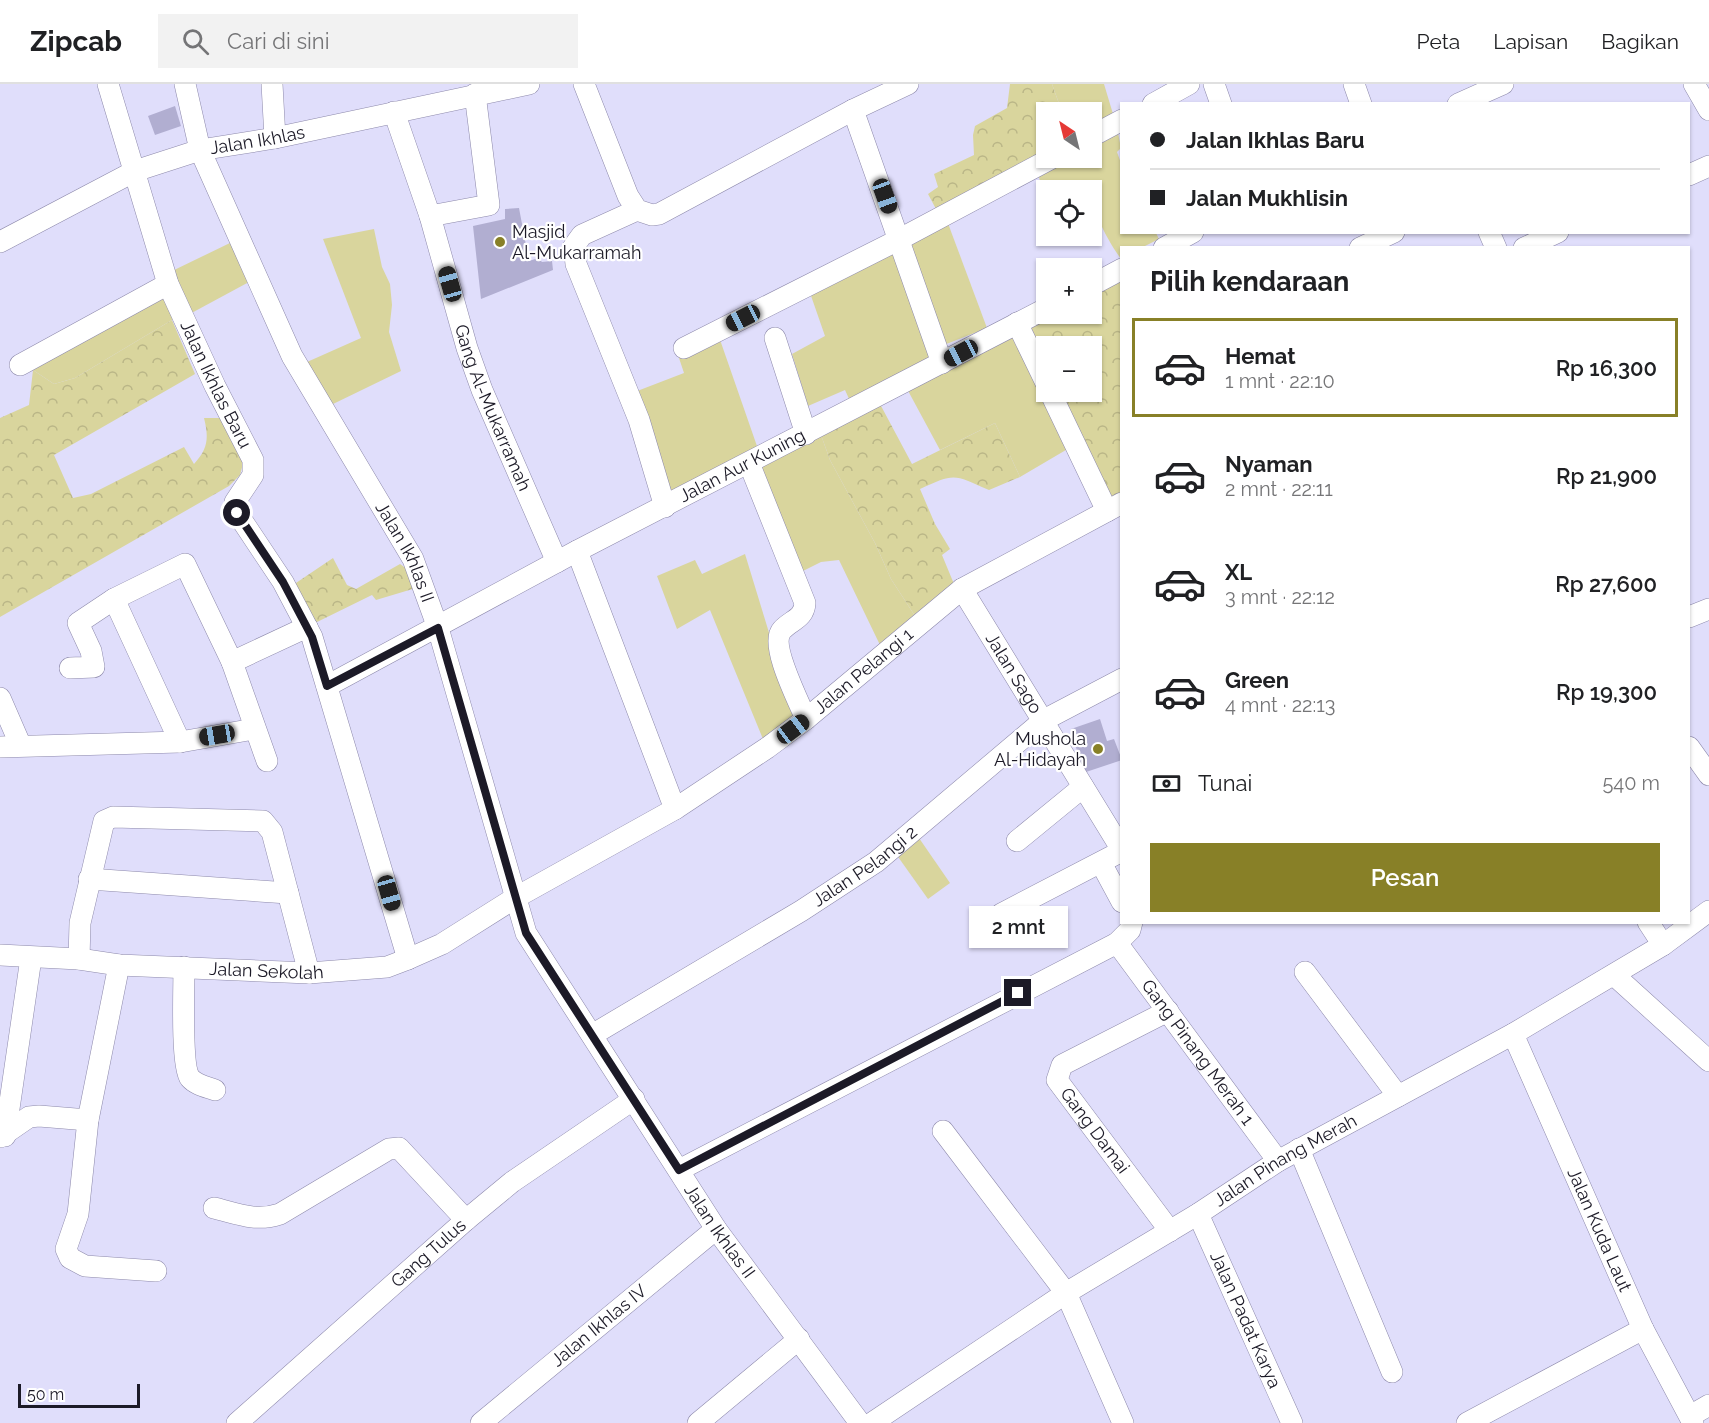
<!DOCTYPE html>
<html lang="id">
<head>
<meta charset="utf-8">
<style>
	:root { --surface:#fff; --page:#f2f2f2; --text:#202124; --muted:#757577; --line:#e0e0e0; --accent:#888027 }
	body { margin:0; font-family:Raleway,sans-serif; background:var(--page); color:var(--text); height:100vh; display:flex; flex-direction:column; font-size:22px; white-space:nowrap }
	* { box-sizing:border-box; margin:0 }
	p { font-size:20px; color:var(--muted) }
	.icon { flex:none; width:33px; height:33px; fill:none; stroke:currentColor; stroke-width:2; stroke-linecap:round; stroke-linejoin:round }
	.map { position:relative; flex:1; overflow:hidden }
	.sheet { position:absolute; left:1120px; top:162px; width:570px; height:678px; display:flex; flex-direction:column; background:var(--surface); border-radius:0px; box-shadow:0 2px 4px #0004 }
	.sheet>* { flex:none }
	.guide { position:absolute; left:1120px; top:18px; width:570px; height:132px; border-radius:0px; box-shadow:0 2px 4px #0004; display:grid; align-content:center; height:132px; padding:0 30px; background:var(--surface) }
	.needle { width:39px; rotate:325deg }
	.buttons { position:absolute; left:1036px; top:18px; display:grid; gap:12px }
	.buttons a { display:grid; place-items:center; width:66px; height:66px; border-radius:0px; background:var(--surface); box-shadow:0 2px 4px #0004; font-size:30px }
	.scale { position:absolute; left:18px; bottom:15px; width:122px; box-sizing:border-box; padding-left:6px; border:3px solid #1c1a27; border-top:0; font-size:16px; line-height:21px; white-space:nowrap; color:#1c1a27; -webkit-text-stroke:4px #fff; paint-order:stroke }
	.end { position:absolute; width:27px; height:27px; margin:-14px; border:8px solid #1c1a27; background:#fff; box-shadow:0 0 0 3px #fff }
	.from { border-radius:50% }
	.bubble { position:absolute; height:42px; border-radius:0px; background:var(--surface); box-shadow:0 2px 4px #0004; font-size:20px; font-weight:600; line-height:42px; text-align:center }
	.car { position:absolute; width:18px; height:36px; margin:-18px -9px; border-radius:8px; box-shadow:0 0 4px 2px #0007; background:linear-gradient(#222 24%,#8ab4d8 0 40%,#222 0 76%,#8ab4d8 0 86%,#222 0) }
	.guide b { display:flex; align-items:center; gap:21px; height:57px; font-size:22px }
	.guide b+b { border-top:2px solid var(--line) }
	.guide i { width:15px; height:15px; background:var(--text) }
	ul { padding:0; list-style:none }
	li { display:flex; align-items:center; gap:18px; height:99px; margin:0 12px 9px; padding:0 18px; border:3px solid transparent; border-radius:0px }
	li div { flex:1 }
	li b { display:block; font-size:22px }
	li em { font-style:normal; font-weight:600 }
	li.active { border-color:var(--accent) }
	li>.icon { width:54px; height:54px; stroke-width:1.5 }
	h2 { padding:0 30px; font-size:27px; line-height:72px }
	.pay { display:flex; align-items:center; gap:15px; height:66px; padding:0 30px; font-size:22px }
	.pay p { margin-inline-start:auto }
	.cta { display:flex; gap:12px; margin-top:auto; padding:12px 30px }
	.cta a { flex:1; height:69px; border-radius:0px; background:var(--accent); color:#fff; font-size:24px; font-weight:600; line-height:69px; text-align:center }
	header { display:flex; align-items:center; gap:36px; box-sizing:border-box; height:84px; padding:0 30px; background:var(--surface); border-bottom:2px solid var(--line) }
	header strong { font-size:28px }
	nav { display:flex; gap:33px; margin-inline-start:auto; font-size:21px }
	.search { width:420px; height:54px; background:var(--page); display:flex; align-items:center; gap:15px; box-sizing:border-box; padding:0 21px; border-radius:0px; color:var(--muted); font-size:22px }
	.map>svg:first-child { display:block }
	.grass { fill:#d9d59d }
	.forest { fill:url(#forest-crowns) }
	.building { fill:#b1aed1 }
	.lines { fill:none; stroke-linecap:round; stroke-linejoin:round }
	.minor-casing { stroke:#8d89ab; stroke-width:22 }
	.minor { stroke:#fff; stroke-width:21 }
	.route { stroke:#1c1a27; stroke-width:8 }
	.poi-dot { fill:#888027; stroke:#fff; stroke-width:2 }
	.labels { text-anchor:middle; stroke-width:4.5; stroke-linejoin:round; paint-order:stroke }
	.street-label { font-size:18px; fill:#1c1a27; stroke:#fff }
	.poi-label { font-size:18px; fill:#1c1a27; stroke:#fff; text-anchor:start }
</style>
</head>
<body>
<header>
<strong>Zipcab</strong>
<div class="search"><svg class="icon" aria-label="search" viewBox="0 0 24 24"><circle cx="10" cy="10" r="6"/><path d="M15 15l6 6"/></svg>Cari di sini</div>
<nav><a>Peta</a><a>Lapisan</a><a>Bagikan</a></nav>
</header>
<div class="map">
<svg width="1709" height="1339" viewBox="0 0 1709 1339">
	<defs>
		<pattern id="forest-crowns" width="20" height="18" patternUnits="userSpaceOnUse" patternTransform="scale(1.5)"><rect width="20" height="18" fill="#d9d59d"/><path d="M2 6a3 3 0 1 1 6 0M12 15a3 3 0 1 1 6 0" fill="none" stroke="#bab687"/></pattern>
	</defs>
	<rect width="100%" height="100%" fill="#e0defb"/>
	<!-- grass -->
	<g class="grass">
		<polygon points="1052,0 1104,0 1113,30 1092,44 1092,28 1062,28"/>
		<path d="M1118 49 1121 64 1117 68 1122 82V148L1156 149 1159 155 1143 163 1122 164 1121 175C1107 155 1092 128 1092 106H1047V126L1038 89 1070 74H1092V62Z"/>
		<polygon points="946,134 987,244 944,261 904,156"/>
		<polygon points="374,145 382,183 390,200 392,221 389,248 401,287 331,321 307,278 361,254 323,155"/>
		<polygon points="232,158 249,198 186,232 168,189"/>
		<polygon points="894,162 933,272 850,317 845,306 808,322 792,270 825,252 809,206"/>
		<polygon points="162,211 177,232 172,236 75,294 54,300 33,286"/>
		<polygon points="1013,248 1071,363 1020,393 995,339 940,366 906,303"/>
		<polygon points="718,250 758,365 668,414 632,309 684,289 678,271"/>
		<polygon points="821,351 830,376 875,459 891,495 917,535 880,561 839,476 821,478 799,489 759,385"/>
		<polygon points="745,470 778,578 799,632 765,660 710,526 677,545 657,492 695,476 702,490"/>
		<polygon points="919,754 950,799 928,815 896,770"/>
	</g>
	<!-- forest -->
	<g class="forest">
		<polygon points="1010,0 1052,0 1062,28 1047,28 1047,69 936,125 928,110 938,103 934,90 974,71 973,51 975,42 1007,24"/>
		<polygon points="1122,191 1122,411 1110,417 1056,308 1092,308 1092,262 1047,262 1047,290 1025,243 1050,230 1092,230 1092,207"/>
		<path d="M172 236 195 290 54 371 73 414 91 410 184 363 194 380C208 365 209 354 204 334H220L244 376 240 391 229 402 0 533V334L29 321 33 286 54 300 75 294Z"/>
		<path d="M880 320 912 380 995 339 1020 393 989 406C954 391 956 388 920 405L935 440 950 465 942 471 954 500 917 535 891 495 875 459 830 376 821 351Z"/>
		<polygon points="333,474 347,501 356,505 400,480 407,485 416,504 376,516 372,511 313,540 293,501"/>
	</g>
	<!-- building -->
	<g class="building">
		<polygon points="175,22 181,42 155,51 148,32"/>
		<polygon points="519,124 529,177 538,174 542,178 552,177 553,186 481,215 473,142 505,135 505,125"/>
		<polygon points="1100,635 1107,657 1114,655 1122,676 1083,689 1071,645"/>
	</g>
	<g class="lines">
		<!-- minor casing -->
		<g class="minor-casing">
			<g id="minor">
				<path id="s1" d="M108 0 168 200 215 302 253 376V391L235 418 237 429 283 498 312 553 408 875"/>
				<path id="s2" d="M185 0 200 66 292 272 413 475 438 544 526 849 716 1145 860 1339"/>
				<polyline points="272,0 275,54"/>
				<polyline points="584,0 628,112 637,126 652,131 659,130 853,26 908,0"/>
				<polyline points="1214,0 1221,20"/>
				<polyline points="1354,0 1361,20"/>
				<polyline points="1694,0 1709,26"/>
				<polyline points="1153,20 1189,0"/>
				<polyline points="1458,20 1503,0"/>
				<polyline points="853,26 942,279"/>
				<path id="s3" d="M394 28 430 132 467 264 482 306 557 478"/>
				<polyline points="1092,52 1122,36"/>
				<polyline points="1689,91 1709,82"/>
				<polyline points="637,126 582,151 574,162 576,180 639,336 665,423"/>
				<polyline points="430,132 489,121 475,10"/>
				<polyline points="1489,148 1496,164"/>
				<path id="s4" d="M0 158 135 87 200 66 275 54 529 0"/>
				<polyline points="1164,164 1193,148"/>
				<polyline points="1360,164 1394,148"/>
				<polyline points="1524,164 1558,148"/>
				<polyline points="1092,201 1122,185"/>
				<polyline points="1017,239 1047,301"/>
				<polyline points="775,254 806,350"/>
				<polyline points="684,264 900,155 1052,74"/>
				<polyline points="20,281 168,200"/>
				<polyline points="1050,308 1107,427"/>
				<path d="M749 379 805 519C804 535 791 536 782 546 769 560 799 618 806 635"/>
				<polyline points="577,467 675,725"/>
				<path id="s5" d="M962 505 1122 766"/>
				<polyline points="1689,533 1709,525"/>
				<polyline points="232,578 307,543"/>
				<polyline points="70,584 94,583 91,567 78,539 114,515"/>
				<path id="s6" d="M327 602 577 467 1047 224"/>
				<polyline points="0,614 20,660"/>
				<polyline points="180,658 114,515 185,480 232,578 267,677"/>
				<polyline points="0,663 180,658 254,645"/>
				<polyline points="1689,663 1709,691"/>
				<polyline points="1017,757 1083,703"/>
				<polyline points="1101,779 1122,818"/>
				<polyline points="89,795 288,809"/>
				<polyline points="1001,830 1122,767"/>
				<polyline points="1648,838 1663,861"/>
				<path id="s7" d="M1117 859 1278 1077"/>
				<path id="s8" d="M0 871 79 875 119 881 309 889 387 883 408 875 442 860 515 814 675 725 767 664 806 635 962 505 1122 419"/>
				<polyline points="79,875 80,839 104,737 113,733 263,737 272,748 309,889"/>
				<polyline points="119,881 88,1036 78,1130 66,1165 70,1174 85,1182 156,1187"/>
				<path d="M184 883C184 903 181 982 190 994 196 1001 207 1003 215 1006"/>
				<polyline points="1305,888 1398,1012"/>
				<polyline points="1614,891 1709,977"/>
				<path id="s9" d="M1168 927 1062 981 1057 996 1170 1147"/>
				<path id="s10" d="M1513 950 1643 1245 1693 1339"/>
				<path id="s11" d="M592 951 801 827 876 778 1044 636 1122 595"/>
				<polyline points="943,1047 1066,1209 1123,1339"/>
				<polyline points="5,1052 31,874"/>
				<polyline points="0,1053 29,1033 39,1032 88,1036"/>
				<polyline points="1299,1065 1392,1288"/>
				<polyline points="679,1086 1117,859 1130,846 1132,838"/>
				<path d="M214 1124C238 1130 256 1138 280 1130L389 1065 399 1064 466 1136"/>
				<path id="s12" d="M1198 1130 1292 1339"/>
				<polyline points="1690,1332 1709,1321"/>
				<path id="s13" d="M237 1339 466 1136 512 1098 634 1015"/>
				<path id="s14" d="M481 1339 716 1145"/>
				<polyline points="698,1339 799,1255"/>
				<path id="s15" d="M872 1339 1066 1209 1198 1130 1278 1077 1513 950 1663 861 1709 827"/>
				<polyline points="1467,1339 1643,1245"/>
			</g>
		</g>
		<!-- minor -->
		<use href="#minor" class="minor"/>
	</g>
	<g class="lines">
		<!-- route -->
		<polyline class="route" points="237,429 283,498 312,553 327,602 438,544 526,849 679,1086 1018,909"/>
	</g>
	<!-- markers -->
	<g class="poi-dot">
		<circle cx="500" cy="158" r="6"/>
		<circle cx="1098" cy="665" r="6"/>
	</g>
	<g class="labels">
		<!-- street labels -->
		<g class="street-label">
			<text dy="6" stroke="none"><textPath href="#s4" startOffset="279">Jalan Ikhlas</textPath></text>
			<text dy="6" stroke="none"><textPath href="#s1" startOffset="320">Jalan Ikhlas Baru</textPath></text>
			<text dy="6" stroke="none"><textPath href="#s3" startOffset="312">Gang Al-Mukarramah</textPath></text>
			<text dy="6" stroke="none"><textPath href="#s6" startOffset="470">Jalan Aur Kuning</textPath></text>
			<text dy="6" stroke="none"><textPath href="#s2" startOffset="520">Jalan Ikhlas II</textPath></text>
			<text dy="6" stroke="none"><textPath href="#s8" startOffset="951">Jalan Pelangi 1</textPath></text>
			<text dy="6" stroke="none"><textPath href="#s5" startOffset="99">Jalan Sago</textPath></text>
			<text dy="6" stroke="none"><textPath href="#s11" startOffset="321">Jalan Pelangi 2</textPath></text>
			<text dy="6" stroke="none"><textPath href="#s8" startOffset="267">Jalan Sekolah</textPath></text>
			<text dy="6" stroke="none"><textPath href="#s7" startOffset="136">Gang Pinang Merah 1</textPath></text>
			<text dy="6" stroke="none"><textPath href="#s9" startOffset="198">Gang Damai</textPath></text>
			<text dy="6" stroke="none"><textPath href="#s15" startOffset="490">Jalan Pinang Merah</textPath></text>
			<text dy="6" stroke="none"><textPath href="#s10" startOffset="214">Jalan Kuda Laut</textPath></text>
			<text dy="6" stroke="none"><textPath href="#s2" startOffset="1276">Jalan Ikhlas II</textPath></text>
			<text dy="6" stroke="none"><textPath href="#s13" startOffset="256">Gang Tulus</textPath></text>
			<text dy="6" stroke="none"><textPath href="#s12" startOffset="116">Jalan Padat Karya</textPath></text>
			<text dy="6" stroke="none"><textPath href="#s14" startOffset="153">Jalan Ikhlas IV</textPath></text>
		</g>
		<!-- poi labels -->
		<g class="poi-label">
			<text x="512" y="154">Masjid<tspan x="512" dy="21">Al-Mukarramah</tspan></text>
			<text x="1086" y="661" text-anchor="end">Mushola<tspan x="1086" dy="21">Al-Hidayah</tspan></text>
		</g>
	</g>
</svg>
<div class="buttons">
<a><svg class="needle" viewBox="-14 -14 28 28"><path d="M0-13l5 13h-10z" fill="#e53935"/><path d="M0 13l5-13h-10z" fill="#757577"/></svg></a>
<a><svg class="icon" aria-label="locate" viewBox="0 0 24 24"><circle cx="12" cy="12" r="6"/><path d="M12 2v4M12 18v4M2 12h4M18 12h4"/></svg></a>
<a>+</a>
<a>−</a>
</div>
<div class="scale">50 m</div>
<i class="end from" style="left:237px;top:429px"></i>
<i class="end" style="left:1018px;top:909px"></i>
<div class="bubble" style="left:969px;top:822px;width:99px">2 mnt</div>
<i class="car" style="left:885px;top:112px;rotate:160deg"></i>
<i class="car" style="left:450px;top:200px;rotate:344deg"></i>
<i class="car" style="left:743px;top:234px;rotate:243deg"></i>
<i class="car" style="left:961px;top:269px;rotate:242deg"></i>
<i class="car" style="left:793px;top:645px;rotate:53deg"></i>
<i class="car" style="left:217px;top:651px;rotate:260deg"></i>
<i class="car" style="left:389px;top:809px;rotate:164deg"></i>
<div class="guide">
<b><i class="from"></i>Jalan Ikhlas Baru</b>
<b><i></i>Jalan Mukhlisin</b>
</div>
<section class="sheet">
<h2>Pilih kendaraan</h2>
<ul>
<li class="active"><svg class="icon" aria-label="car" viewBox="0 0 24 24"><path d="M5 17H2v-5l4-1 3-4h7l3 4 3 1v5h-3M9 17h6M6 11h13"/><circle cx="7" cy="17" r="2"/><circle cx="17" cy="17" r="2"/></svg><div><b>Hemat</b><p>1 mnt · 22:10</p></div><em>Rp 16,300</em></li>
<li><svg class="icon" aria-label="car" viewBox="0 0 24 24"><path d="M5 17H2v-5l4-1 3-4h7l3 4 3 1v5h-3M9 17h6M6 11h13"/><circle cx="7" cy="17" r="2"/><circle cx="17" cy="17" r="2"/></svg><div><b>Nyaman</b><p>2 mnt · 22:11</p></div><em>Rp 21,900</em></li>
<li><svg class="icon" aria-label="car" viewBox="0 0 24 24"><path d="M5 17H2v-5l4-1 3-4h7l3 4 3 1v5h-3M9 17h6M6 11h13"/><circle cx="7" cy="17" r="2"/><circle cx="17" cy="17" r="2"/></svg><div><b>XL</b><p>3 mnt · 22:12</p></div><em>Rp 27,600</em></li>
<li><svg class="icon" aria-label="car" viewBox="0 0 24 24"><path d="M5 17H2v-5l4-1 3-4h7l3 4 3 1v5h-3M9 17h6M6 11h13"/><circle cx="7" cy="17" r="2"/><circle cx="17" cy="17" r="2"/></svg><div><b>Green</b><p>4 mnt · 22:13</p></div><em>Rp 19,300</em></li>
</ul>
<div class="pay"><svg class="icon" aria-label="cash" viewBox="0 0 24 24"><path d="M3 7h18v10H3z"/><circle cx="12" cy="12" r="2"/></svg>Tunai<p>540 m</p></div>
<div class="cta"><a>Pesan</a></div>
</section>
</div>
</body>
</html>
